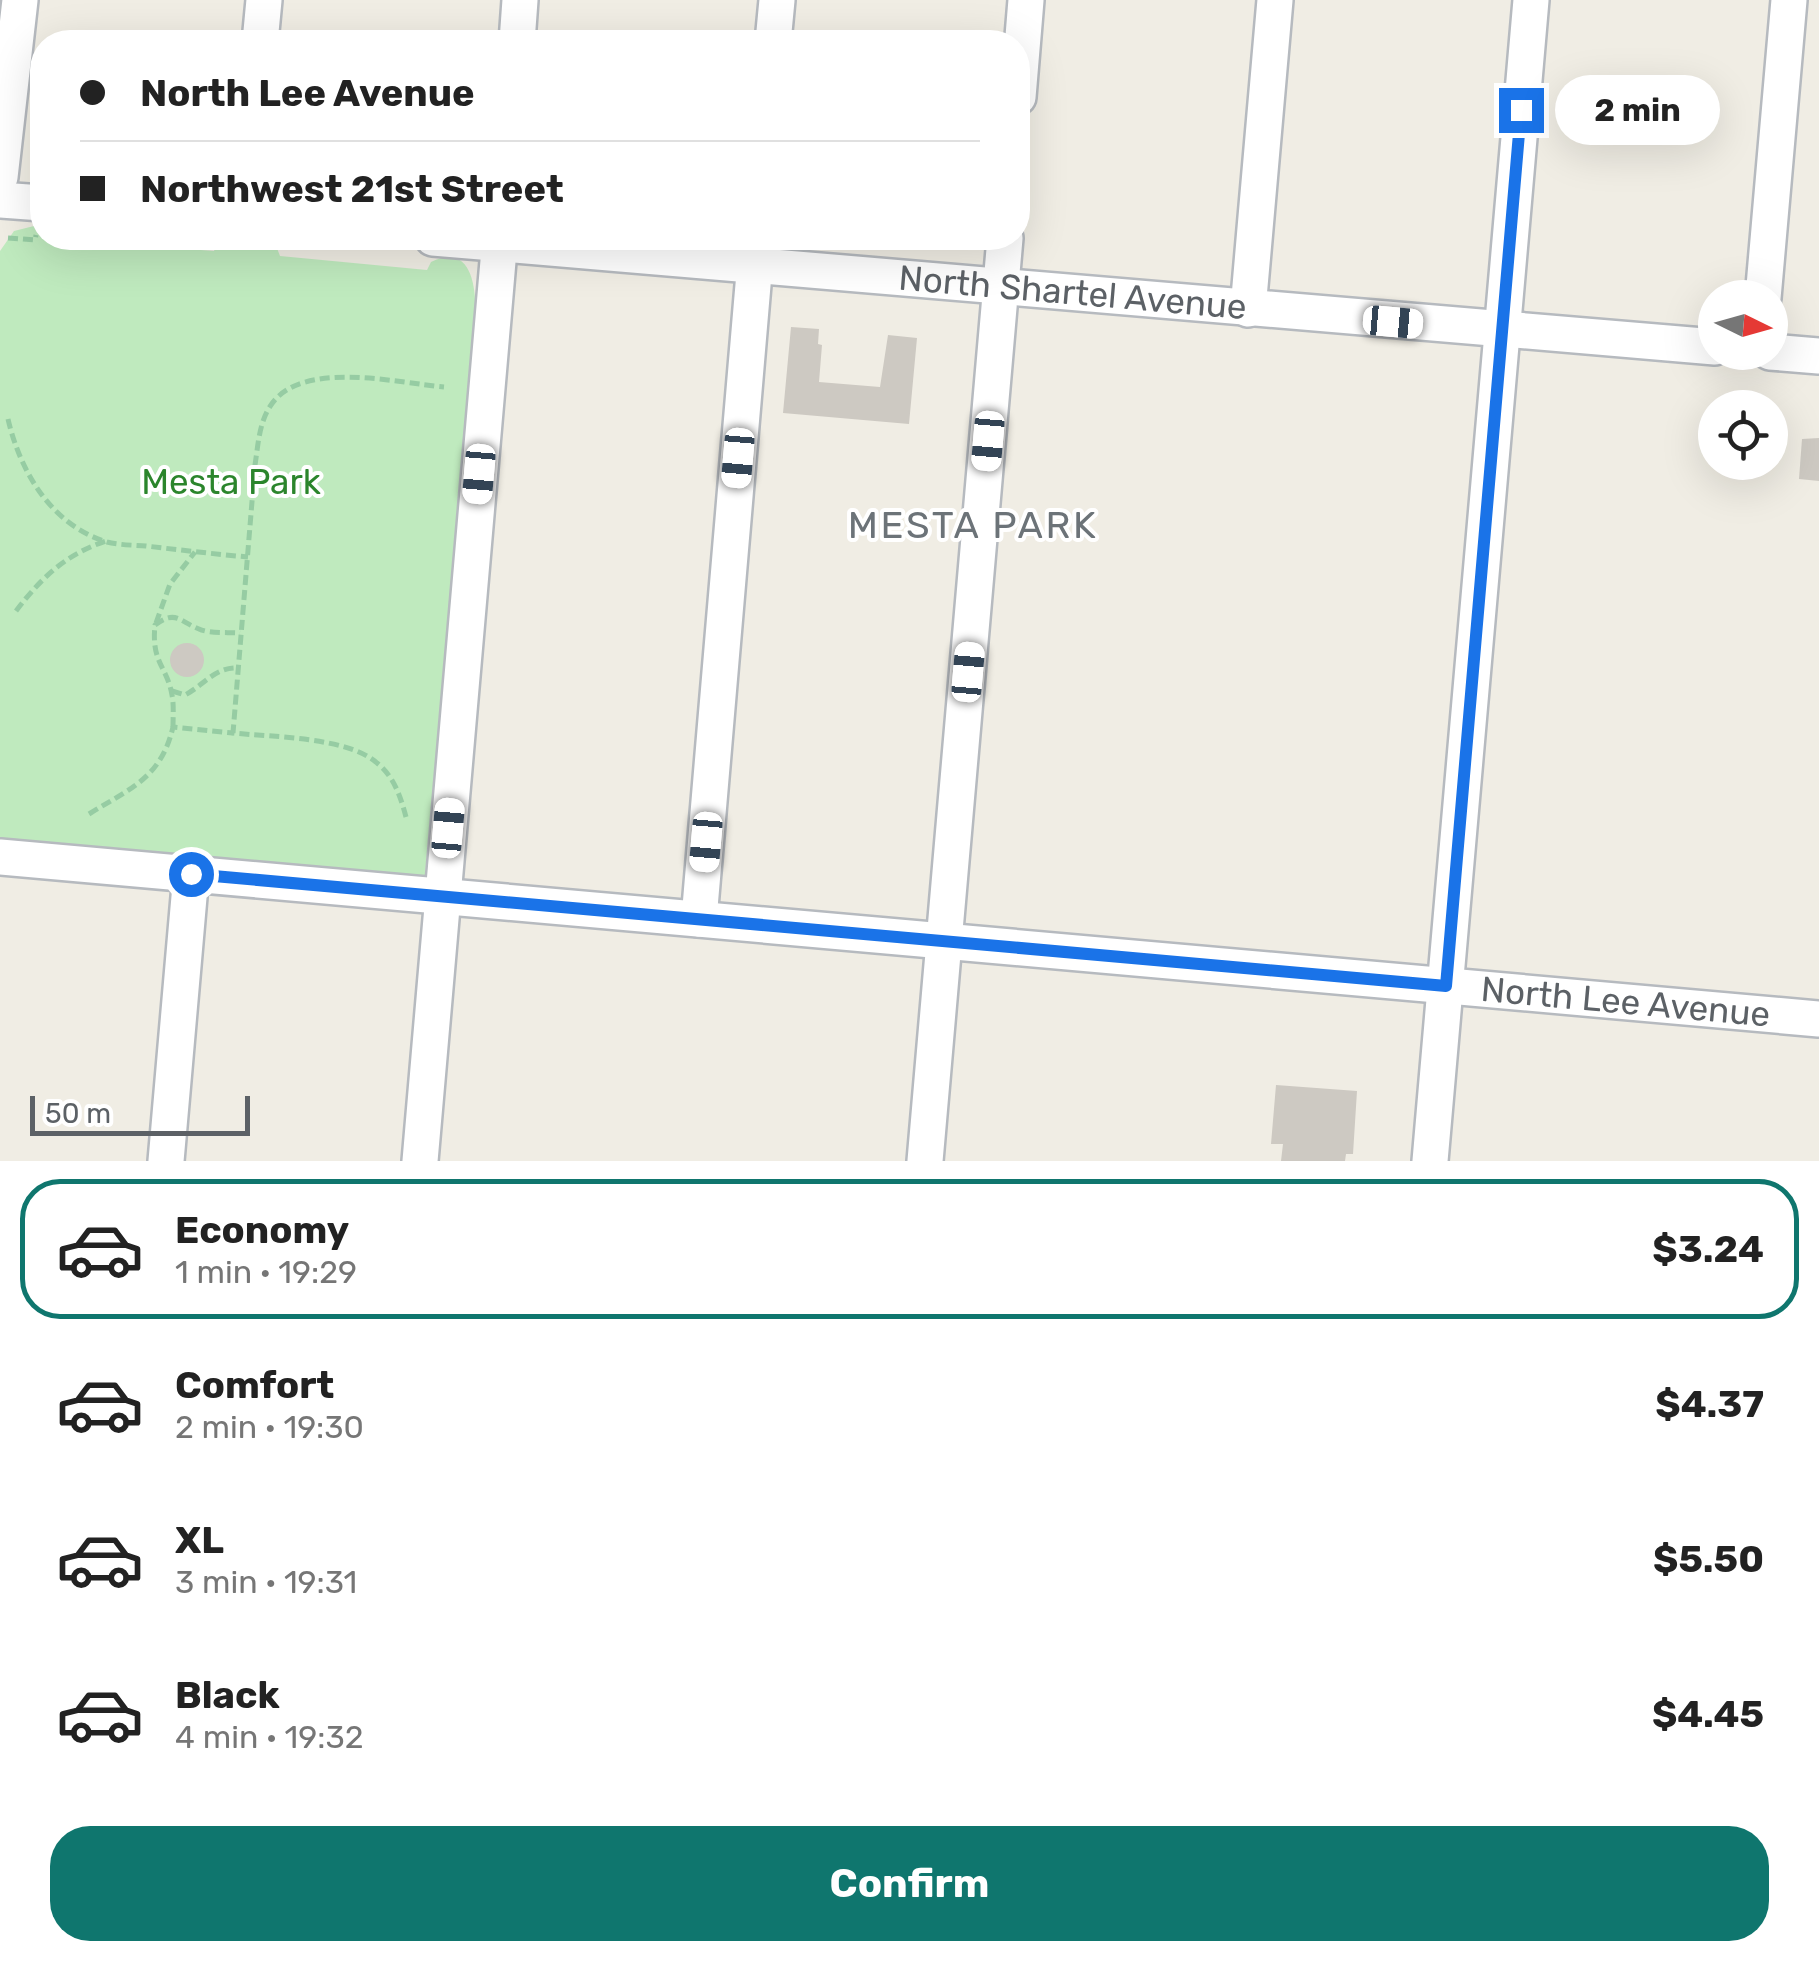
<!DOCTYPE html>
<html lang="en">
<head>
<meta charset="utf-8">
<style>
	:root { --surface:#fff; --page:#f2f2f2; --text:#222; --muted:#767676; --line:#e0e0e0; --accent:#0f766e }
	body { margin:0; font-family:Rubik,sans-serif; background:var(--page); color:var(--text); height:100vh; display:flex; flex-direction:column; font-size:38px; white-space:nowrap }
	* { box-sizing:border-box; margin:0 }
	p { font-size:32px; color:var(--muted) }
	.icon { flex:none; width:55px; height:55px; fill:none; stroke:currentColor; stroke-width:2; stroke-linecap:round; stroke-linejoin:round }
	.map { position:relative; height:1161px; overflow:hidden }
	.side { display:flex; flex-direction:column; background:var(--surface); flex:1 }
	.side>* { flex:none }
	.banner { position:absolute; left:30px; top:30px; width:1000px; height:220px; border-radius:40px; box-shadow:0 10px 40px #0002; display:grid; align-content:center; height:220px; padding:0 50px; background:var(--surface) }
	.needle { width:65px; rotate:95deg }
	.tools { position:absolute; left:1698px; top:280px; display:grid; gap:20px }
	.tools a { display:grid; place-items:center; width:90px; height:90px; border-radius:50%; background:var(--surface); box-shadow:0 10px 40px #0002; font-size:50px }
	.scale { position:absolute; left:30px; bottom:25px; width:220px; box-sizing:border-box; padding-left:10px; border:5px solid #5c6166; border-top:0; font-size:28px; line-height:35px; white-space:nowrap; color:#5c6166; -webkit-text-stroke:8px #fff; paint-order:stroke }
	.end { position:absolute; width:45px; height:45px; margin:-22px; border:12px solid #1a73e8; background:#fff; box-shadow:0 0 0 5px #fff }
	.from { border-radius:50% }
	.bubble { position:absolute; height:70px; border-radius:35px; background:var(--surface); box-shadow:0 10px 40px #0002; font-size:32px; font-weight:700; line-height:70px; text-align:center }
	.car { position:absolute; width:30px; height:60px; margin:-30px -15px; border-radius:12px; box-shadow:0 0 8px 2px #0007; background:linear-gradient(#fff 24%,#345 0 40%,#fff 0 76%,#345 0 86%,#fff 0) }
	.banner b { display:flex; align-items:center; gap:35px; height:95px; font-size:38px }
	.banner b+b { border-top:2px solid var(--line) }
	.banner i { width:25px; height:25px; background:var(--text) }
	ul { padding:18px 0 0; list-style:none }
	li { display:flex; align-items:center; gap:30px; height:140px; margin:0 20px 15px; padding:0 30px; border:5px solid transparent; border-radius:40px }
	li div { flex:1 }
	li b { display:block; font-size:38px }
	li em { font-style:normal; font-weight:700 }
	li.selected { border-color:var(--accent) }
	li>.icon { width:90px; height:90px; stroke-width:1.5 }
	.primary-button { display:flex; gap:20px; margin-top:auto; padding:20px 50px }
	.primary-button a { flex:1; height:115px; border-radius:40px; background:var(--accent); color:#fff; font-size:40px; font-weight:700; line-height:115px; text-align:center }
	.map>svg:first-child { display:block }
	.green { fill:#bfeabe }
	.building { fill:#cdc9c2 }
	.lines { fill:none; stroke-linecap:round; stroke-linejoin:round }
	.minor-casing { stroke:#b6babf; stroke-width:40 }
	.path { stroke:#96cca3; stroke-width:5; stroke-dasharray:10 5; stroke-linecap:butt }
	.minor { stroke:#fff; stroke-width:35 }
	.route { stroke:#1a73e8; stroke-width:12 }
	.labels { text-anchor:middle; stroke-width:8; stroke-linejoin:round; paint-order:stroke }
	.street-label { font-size:35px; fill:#5c6166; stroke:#fff }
	.park-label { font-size:35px; fill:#2b852c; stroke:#fff }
	.neighbourhood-label { font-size:38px; letter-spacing:2.5px; fill:#6c7378; stroke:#fff }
</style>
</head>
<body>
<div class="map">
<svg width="1819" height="1161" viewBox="0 0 1819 1161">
	<rect width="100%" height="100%" fill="#f0ede4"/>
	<!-- green -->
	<path class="green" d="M42 224V238L214 251 219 239 275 243 280 256 427 270 431 262C475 240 477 296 475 323L425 875 414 878 0 841V251L14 231Z"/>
	<!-- building -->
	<g class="building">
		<polygon points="791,327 819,329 818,344 822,345 819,382 880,387 888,335 917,338 909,424 783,413"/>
		<polygon points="1819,438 1819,481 1799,479 1802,439"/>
		<circle cx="187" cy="660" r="17"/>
		<polygon points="1276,1085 1357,1091 1353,1154 1346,1154 1345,1161 1281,1161 1283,1144 1271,1144"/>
	</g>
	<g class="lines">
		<!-- minor casing -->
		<g class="minor-casing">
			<g id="minor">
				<polyline points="260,42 264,0"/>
				<polyline points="517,42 520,0"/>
				<polyline points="773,42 777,0"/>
				<polyline points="1018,97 1026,0"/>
				<polyline points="0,177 20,0"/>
				<polyline points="0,200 42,203"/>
				<path id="s1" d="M433 238 1715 347"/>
				<polyline points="1763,298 1789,0"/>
				<polyline points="1248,309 1275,0"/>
				<polyline points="1770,352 1819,356"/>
				<path id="s2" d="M0 857 1819 1019"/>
				<polyline points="699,919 757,238"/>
				<polyline points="166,1161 191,874"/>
				<polyline points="420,1161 500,238"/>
				<polyline points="925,1161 1005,238"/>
				<polyline points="1430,1161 1531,0"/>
			</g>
		</g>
		<!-- path -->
		<g class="path">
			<polyline points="8,238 35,240 36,235"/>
			<path d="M8 419C20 471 51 525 107 542 118 545 133 545 146 546 180 550 214 554 248 557"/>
			<path d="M16 611C41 578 66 554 106 541"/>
			<polyline points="156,623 170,584 195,552"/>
			<path d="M172 691 185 695C204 685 215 667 238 668"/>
			<path d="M173 727C173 717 174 705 172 695 167 666 151 663 155 625 176 609 180 622 199 629 210 634 228 632 240 633"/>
			<path d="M89 814C131 788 161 778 173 727L233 733"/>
			<path d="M406 817C401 798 394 776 377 763 348 737 272 737 233 733L255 465C258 446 259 422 271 405 302 359 397 383 444 387"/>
		</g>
		<!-- minor -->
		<use href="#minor" class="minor"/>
	</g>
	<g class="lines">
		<!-- route -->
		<polyline class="route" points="191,874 1446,986 1521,110"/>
	</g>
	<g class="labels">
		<!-- street labels -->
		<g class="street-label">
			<text dy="12" stroke="none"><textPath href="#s1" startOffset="642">North Shartel Avenue</textPath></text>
			<text dy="12" stroke="none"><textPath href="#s2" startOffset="1632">North Lee Avenue</textPath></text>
		</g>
		<!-- park labels -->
		<g class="park-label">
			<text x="231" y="494">Mesta Park</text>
		</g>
		<!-- neighbourhood labels -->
		<g class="neighbourhood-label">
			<text x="973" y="538">MESTA PARK</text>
		</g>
	</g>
</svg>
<div class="tools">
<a><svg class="needle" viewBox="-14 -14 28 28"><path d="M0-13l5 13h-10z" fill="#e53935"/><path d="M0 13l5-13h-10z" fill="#767676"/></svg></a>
<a><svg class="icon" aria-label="locate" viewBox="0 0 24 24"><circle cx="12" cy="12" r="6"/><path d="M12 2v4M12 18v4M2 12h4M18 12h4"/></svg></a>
</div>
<div class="scale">50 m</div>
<i class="end from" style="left:191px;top:874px"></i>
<i class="end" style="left:1521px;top:110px"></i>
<div class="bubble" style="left:1555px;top:75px;width:165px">2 min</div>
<i class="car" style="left:1393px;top:322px;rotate:95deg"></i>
<i class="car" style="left:988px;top:441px;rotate:185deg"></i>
<i class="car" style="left:738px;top:458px;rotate:185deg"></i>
<i class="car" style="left:479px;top:474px;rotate:185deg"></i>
<i class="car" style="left:968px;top:672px;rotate:5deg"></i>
<i class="car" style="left:448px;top:828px;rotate:5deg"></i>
<i class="car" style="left:706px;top:842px;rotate:185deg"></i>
<div class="banner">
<b><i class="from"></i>North Lee Avenue</b>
<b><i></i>Northwest 21st Street</b>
</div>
</div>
<section class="side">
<ul>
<li class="selected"><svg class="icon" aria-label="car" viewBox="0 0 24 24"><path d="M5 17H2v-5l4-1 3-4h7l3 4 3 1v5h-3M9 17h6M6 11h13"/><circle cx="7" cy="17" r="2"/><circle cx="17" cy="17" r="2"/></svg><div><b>Economy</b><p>1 min · 19:29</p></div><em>$3.24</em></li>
<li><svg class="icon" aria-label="car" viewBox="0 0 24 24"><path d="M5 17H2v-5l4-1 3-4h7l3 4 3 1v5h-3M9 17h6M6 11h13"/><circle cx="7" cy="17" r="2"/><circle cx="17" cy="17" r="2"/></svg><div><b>Comfort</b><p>2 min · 19:30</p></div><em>$4.37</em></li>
<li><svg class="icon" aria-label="car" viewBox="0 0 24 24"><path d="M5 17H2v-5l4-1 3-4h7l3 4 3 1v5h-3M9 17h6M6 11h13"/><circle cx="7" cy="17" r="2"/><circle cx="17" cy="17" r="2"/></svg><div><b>XL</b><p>3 min · 19:31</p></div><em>$5.50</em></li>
<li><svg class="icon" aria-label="car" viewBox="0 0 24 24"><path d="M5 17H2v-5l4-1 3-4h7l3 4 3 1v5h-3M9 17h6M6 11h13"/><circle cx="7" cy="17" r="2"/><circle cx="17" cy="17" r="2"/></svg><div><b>Black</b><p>4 min · 19:32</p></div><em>$4.45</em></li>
</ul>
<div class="primary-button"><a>Confirm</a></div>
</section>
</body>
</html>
